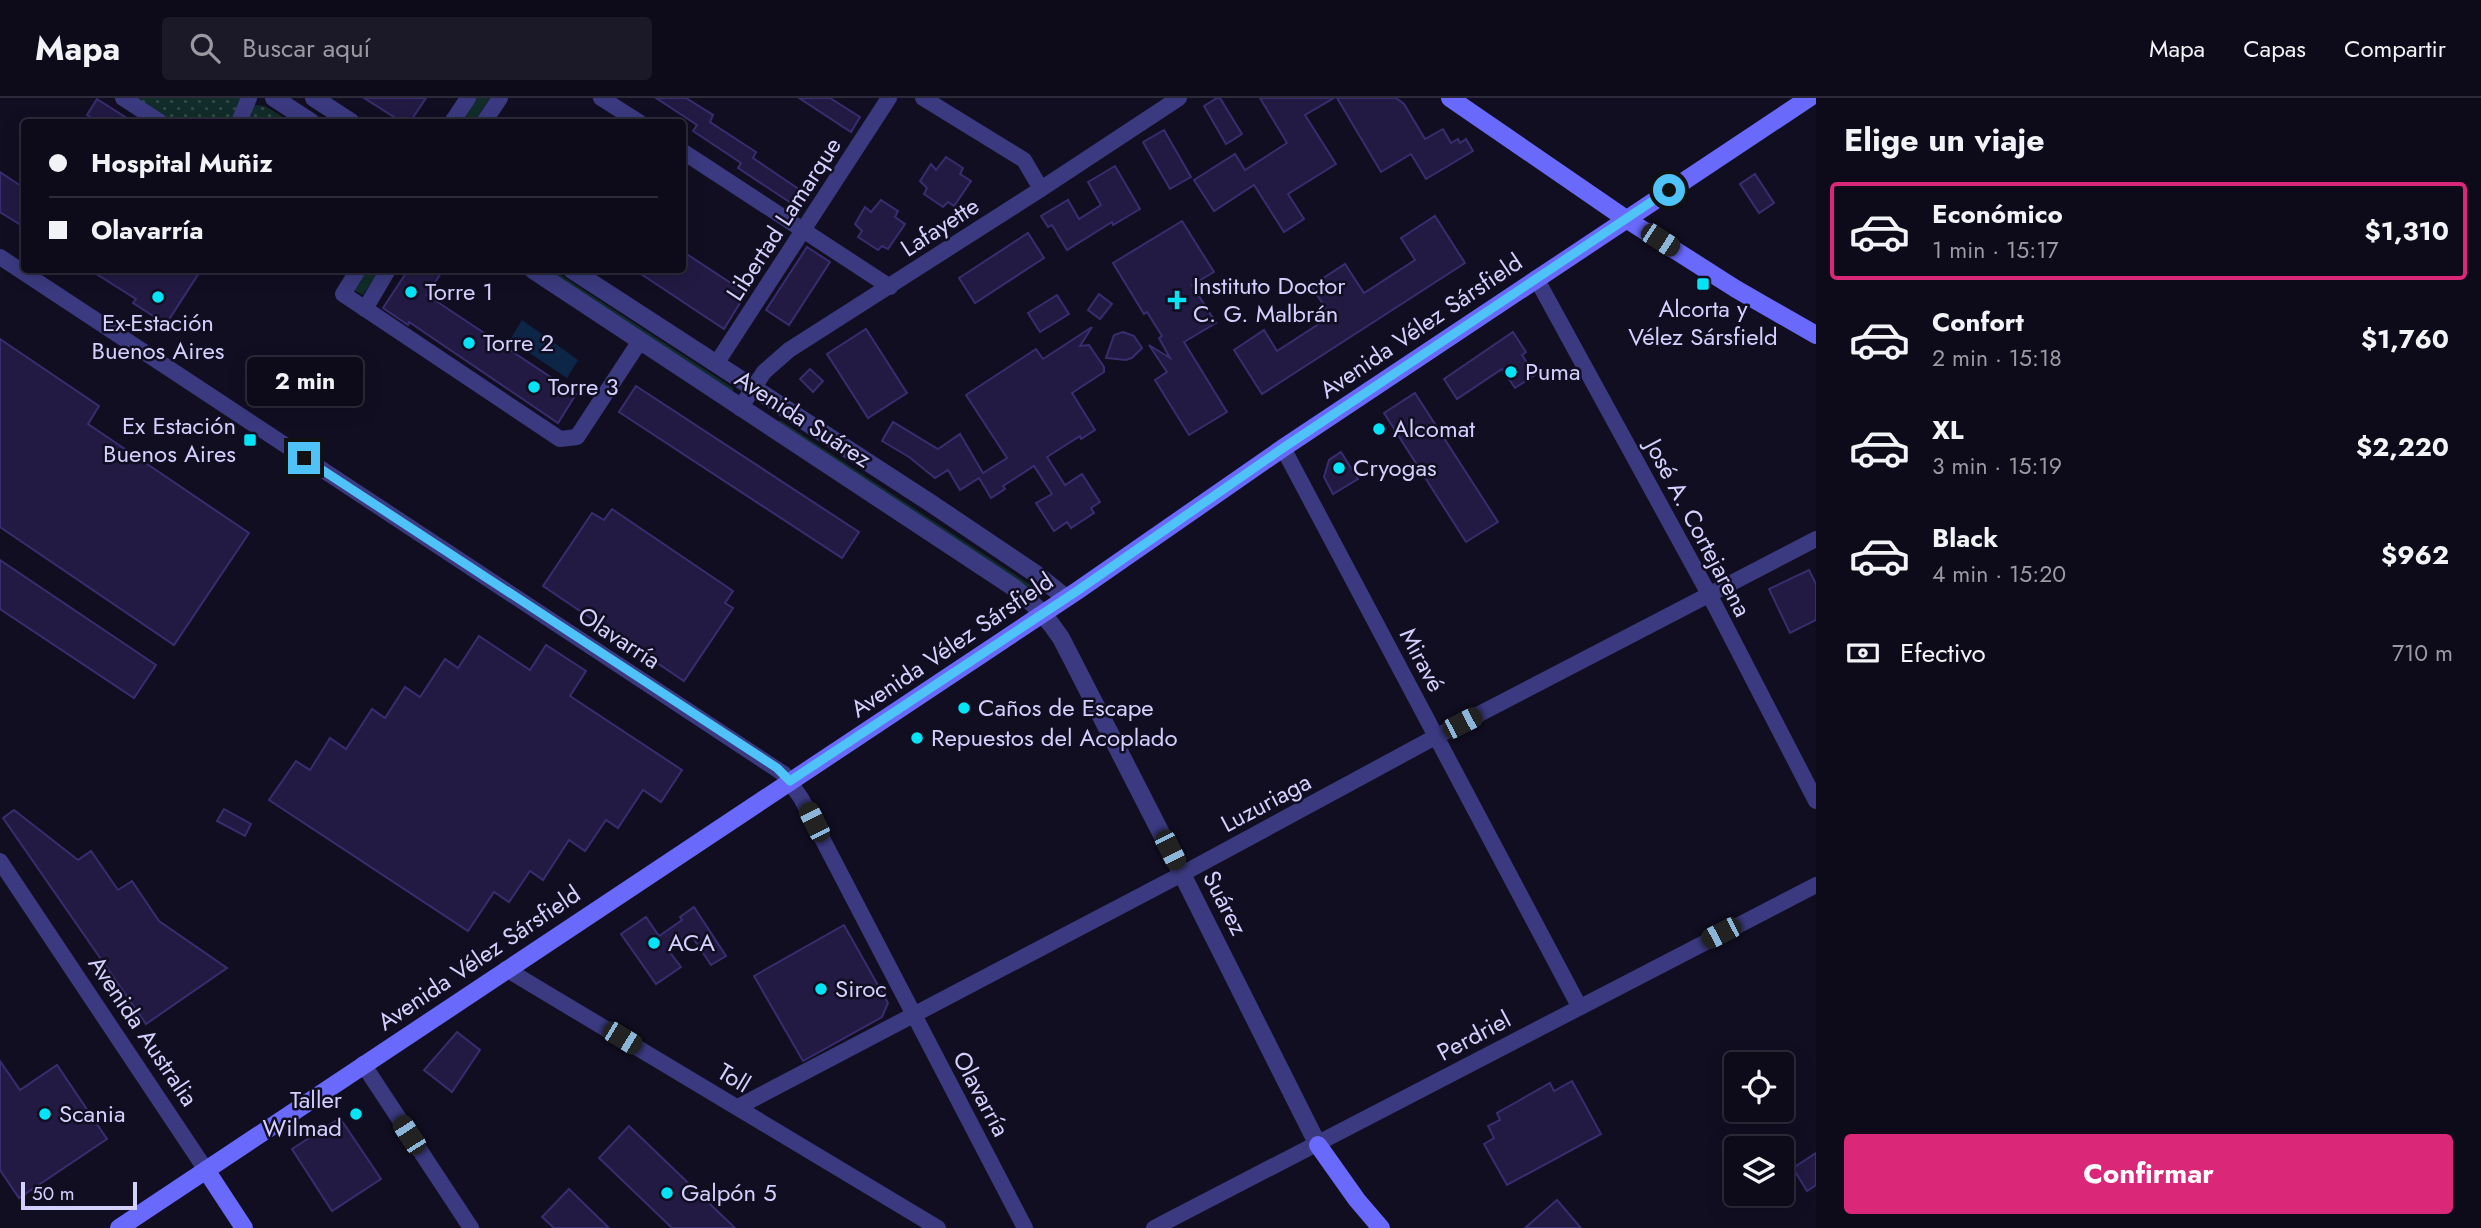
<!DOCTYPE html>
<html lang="es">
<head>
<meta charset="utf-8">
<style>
	:root { --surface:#0d0a1a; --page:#1b1827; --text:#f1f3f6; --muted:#9a9aa2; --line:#2d2b39; --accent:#db2777 }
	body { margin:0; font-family:Jost,sans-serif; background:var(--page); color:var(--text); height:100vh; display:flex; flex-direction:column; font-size:26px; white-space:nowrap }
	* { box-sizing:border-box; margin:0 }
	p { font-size:23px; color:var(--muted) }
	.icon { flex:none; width:38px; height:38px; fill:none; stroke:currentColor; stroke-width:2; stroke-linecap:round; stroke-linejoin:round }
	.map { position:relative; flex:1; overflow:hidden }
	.side { display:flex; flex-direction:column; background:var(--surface); width:665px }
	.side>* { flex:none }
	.guide { position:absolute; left:21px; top:21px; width:665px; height:154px; border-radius:7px; box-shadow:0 4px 18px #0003,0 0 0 2px var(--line); display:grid; align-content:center; height:154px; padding:0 28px; background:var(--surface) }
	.tools { position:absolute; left:1724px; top:954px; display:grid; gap:14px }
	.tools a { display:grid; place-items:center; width:70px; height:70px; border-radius:7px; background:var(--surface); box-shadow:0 4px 18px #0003,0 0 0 2px var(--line); font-size:35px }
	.scale { position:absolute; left:21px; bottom:18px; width:116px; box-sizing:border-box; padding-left:7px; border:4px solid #d4d0fe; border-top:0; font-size:19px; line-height:24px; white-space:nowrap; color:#d4d0fe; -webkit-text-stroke:5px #110e22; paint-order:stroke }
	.end { position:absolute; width:32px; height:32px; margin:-16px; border:9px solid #4fc3f7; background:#111; box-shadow:0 0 0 4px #111 }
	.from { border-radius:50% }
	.bubble { position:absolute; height:49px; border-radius:7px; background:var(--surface); box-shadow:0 4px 18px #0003,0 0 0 2px var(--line); font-size:23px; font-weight:700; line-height:49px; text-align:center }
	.car { position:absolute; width:21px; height:42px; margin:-21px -10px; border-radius:9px; box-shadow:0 0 5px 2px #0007; background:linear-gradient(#222 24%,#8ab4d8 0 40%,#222 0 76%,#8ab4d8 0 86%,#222 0) }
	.guide b { display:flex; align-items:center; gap:24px; height:66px; font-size:26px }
	.guide b+b { border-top:2px solid var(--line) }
	.guide i { width:18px; height:18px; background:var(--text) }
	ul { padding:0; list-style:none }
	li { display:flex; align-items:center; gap:21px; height:98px; margin:0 14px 10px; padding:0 14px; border:4px solid transparent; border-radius:7px }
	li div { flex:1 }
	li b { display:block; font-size:26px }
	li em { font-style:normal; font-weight:700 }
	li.current { border-color:var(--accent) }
	li>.icon { width:63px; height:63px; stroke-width:1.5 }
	h2 { padding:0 28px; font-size:32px; line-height:84px }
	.pay { display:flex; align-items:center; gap:18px; height:77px; padding:0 28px; font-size:26px }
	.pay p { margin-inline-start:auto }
	.action { display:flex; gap:14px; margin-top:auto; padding:14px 28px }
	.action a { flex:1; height:80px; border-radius:7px; background:var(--accent); color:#fff; font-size:28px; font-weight:700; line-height:80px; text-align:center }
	header { display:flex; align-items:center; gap:42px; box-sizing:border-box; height:98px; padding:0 35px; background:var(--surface); border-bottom:2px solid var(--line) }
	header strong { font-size:33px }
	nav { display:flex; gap:38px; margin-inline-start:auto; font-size:24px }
	.search { width:490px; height:63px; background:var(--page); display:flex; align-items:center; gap:18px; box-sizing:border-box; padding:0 24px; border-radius:7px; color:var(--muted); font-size:26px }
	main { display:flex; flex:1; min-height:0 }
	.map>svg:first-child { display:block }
	.grass { fill:#112c2a }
	.park { fill:url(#park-dots) }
	.water { fill:#0d2547 }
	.building { fill:#221a43; stroke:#382d6e; stroke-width:2 }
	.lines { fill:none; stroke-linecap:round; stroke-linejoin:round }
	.minor { stroke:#3b3a80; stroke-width:16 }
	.tertiary { stroke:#3b3a80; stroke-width:18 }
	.secondary { stroke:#6969fc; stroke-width:18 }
	.route { stroke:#4fc3f7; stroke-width:9 }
	.poi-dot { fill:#05e4f6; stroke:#110e22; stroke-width:2.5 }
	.labels { text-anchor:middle; stroke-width:5; stroke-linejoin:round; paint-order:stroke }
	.street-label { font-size:24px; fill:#d4d0fe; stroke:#110e22 }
	.poi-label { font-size:24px; fill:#d4d0fe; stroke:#110e22; text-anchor:start }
</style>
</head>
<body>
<header>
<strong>Mapa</strong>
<div class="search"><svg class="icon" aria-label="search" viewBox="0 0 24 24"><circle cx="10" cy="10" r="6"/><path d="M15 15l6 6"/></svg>Buscar aquí</div>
<nav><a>Mapa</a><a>Capas</a><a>Compartir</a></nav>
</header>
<main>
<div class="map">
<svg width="1816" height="1130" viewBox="0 0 1816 1130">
	<defs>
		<pattern id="park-dots" width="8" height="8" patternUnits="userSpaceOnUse" patternTransform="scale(1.75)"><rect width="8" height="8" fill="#112c2a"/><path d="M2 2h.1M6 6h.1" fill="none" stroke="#334a4a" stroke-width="1.8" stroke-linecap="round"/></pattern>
	</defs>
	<rect width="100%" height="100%" fill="#110e22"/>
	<!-- grass -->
	<g class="grass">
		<polygon points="474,0 490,0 474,24 458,24"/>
		<polygon points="366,172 378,174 363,197 354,192"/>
		<polygon points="544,172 553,172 733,290 733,294"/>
		<polygon points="780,322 1035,490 1035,493 1032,494 779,324"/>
	</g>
	<!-- park -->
	<g class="park">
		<polygon points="130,0 241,0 234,24 168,24"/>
		<polygon points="253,7 265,8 291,24 243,24"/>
	</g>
	<!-- water -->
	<polygon class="water" points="522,222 578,262 567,280 510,242"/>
	<!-- building -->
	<g class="building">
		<polygon points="364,0 426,0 410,24 402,24"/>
		<polygon points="656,0 686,0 713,17 710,24 756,54 753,60 809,98 800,111 738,70 741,65 693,33 697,27"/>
		<polygon points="799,0 830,0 860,19 851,34"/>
		<polygon points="1217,0 1220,0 1242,36 1226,46 1204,8"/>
		<polygon points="1260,0 1334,0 1305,17 1336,66 1288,96 1304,121 1284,134 1254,87 1214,113 1194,82 1235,56 1245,72 1287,45"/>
		<polygon points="1337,0 1396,0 1404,6 1425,41 1443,31 1451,45 1458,41 1460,45 1466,41 1473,53 1426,81 1411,56 1381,74"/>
		<polygon points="97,1 133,24 98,24 87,17"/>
		<polygon points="1164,32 1191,79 1170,91 1143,44"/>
		<polygon points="946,59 963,70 960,76 971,83 954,108 948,104 943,109 924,96 927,90 920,83 931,66 936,72"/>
		<polygon points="1115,68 1140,111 1113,127 1112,124 1067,152 1052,127 1048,129 1041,118 1068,102 1079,121 1101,107 1088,84"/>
		<polygon points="0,74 24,90 24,129 0,114"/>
		<polygon points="1755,76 1774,105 1759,115 1740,86"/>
		<polygon points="881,102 898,113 895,119 905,126 888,151 882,148 878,152 858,139 862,133 855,126 865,109 871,114"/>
		<polygon points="1435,118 1465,165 1262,296 1234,252 1264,232 1277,253 1331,218 1311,188 1345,166 1364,195 1415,162 1401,140"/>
		<polygon points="1182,123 1214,174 1192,187 1216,225 1184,244 1227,314 1189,337 1155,282 1167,274 1149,247 1170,260 1159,240 1162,238 1147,214 1144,216 1113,165"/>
		<polygon points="1028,135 1044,160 975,205 959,180"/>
		<polygon points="807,149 830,164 789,227 766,212"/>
		<polygon points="682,153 746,195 724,231 635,172 682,172"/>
		<polygon points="90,172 201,172 166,226 133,205 136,201"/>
		<polygon points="408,172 443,172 427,197 576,296 558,325 409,224 408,227 383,210"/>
		<polygon points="1099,196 1112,206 1100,221 1088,212"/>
		<polygon points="1057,197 1069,216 1040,234 1028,215"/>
		<polygon points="1092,229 1080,248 1089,247 1104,269 1104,274 1072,295 1095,332 1081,341 1080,338 1047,359 1065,387 1082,376 1100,404 1091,410 1094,415 1071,430 1067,424 1054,433 1036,405 1052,396 1034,368 1003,388 1005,391 991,400 979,380 960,392 948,372 935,380 909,359 882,343 893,324 938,351 960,336 983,375 1007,360 966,297 1036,251 1043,261"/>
		<polygon points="866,231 907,295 868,320 827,256"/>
		<polygon points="1123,234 1134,238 1142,250 1132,260 1126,262 1106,260 1114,237"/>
		<polygon points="1513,234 1526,254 1522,257 1535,277 1515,290 1502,271 1457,301 1444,281"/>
		<polygon points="0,241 99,308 88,326 249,435 174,547 0,429"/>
		<polygon points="810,271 823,283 813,294 800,281"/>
		<polygon points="636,288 859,434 842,460 619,314"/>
		<polygon points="1415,295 1498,424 1466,444 1384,315"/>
		<polygon points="1341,354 1358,381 1333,396 1324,379 1329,362"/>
		<polygon points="612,411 733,493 725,505 733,510 684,583 543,488 592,415 604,422"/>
		<polygon points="0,462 156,567 134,600 0,511"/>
		<polygon points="1809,472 1816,486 1816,522 1790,535 1769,491"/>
		<polygon points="479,538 530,572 546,547 586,573 570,598 682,672 661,704 643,692 618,730 606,722 585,753 569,742 543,782 530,773 509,804 494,794 468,833 269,702 296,663 310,672 330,640 346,651 372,611 385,620 405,589 420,599 445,561 458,570"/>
		<polygon points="224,711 251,726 245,738 217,723"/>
		<polygon points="14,712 78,762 91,753 118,792 132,783 159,823 227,870 146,926 3,720"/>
		<polygon points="694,809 726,858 711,867 691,837 669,853 681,869 656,886 621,836 646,819 659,838 682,822 680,819"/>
		<polygon points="844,827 888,905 882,919 803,963 754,878"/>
		<polygon points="457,934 480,952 452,994 424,972"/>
		<polygon points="0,963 20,992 57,967 107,1041 19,1100 0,1072"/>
		<polygon points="1572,983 1601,1036 1507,1087 1484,1046 1494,1040 1488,1028 1500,1022 1497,1015 1550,985 1554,993"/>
		<polygon points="340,1020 381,1081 332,1113 292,1051"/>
		<polygon points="629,1028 735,1130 672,1130 599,1060"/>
		<polygon points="1816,1055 1816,1087 1807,1093 1793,1070"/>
		<polygon points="569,1091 609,1130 554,1130 542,1119"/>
		<polygon points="1557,1102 1581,1130 1525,1130"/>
	</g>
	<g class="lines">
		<!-- minor -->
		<g class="minor">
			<polyline points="123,0 160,24"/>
			<polyline points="601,0 639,24"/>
			<polyline points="923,0 1024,62 1041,91"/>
			<polyline points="239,24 249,0"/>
			<polyline points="452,24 468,0"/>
			<polyline points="484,24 500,0"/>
			<polyline points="682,53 890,189"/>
			<polyline points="0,159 784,676 801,700 1025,1130"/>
			<polyline points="358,172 343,196 560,341 577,339 640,243"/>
			<polyline points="1536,180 1710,498 1816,703"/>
			<polyline points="365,211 388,172"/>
			<polyline points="716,266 889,0"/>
			<polyline points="740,310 764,274 789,252 1041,91 1179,0"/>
			<polyline points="1283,350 1579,908"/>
			<polyline points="0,763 206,1072"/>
			<polyline points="506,871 938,1130"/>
			<polyline points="363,966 471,1130"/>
			<polyline points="738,1009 1182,776 1437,638 1816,441"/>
			<path d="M1154 1130C1376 1017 1595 900 1816 787"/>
		</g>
		<!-- tertiary -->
		<g class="tertiary">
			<polyline points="274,0 311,24"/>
			<polyline points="314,0 351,24"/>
			<path d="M533 172 1013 489C1033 504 1047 519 1061 540L1182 776 1318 1047"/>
			<polyline points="572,172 929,404 1036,476 1066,500"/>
		</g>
		<!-- secondary -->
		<g class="secondary">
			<polyline points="1450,0 1626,121 1736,191 1816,237"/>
			<polyline points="1318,1047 1357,1102 1381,1130"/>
			<polyline points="206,1072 244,1130"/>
			<polyline points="119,1130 1077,493 1283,350 1809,0"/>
		</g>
	</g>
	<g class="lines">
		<!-- route -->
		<polyline class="route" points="304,360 777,670 790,683 1077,493 1283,350 1669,92"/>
	</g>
	<!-- markers -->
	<g class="poi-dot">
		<rect x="1696" y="179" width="14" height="14" rx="3.5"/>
		<circle cx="411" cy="194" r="7"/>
		<circle cx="158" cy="199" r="7"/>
		<path d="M1173.5 191.5h7v7h7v7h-7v7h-7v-7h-7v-7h7z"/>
		<circle cx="469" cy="245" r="7"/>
		<circle cx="1511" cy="274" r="7"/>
		<circle cx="534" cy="289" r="7"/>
		<circle cx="1379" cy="331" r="7"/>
		<rect x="243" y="335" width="14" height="14" rx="3.5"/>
		<circle cx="1339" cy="370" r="7"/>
		<circle cx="964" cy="610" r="7"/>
		<circle cx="917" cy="640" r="7"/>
		<circle cx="654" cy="845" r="7"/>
		<circle cx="821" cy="891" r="7"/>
		<circle cx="45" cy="1016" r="7"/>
		<circle cx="356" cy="1016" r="7"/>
		<circle cx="667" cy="1095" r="7"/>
	</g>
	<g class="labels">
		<!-- street labels -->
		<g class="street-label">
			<text transform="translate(784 121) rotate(-57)" y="8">Libertad Lamarque</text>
			<text transform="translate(940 129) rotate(-33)" y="8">Lafayette</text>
			<text transform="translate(1421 228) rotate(-34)" y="8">Avenida Vélez Sársfield</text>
			<text transform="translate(803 321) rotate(33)" y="8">Avenida Suárez</text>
			<text transform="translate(1698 430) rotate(62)" y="8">José A. Cortejarena</text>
			<text transform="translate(619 540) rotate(33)" y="8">Olavarría</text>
			<text transform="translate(952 547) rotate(-34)" y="8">Avenida Vélez Sársfield</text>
			<text transform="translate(1422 562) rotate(62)" y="8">Miravé</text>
			<text transform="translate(1266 705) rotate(-28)" y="8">Luzuriaga</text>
			<text transform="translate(1225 805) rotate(63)" y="8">Suárez</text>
			<text transform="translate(479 860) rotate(-34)" y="8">Avenida Vélez Sársfield</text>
			<text transform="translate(143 933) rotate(56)" y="8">Avenida Australia</text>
			<text transform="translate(1474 938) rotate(-28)" y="8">Perdriel</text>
			<text transform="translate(734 980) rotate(31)" y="8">Toll</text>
			<text transform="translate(981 996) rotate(62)" y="8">Olavarría</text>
		</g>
		<!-- poi labels -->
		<g class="poi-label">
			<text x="1193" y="196">Instituto Doctor<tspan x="1193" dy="28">C. G. Malbrán</tspan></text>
			<text x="425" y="202">Torre 1</text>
			<text x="1703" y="219" text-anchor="middle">Alcorta y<tspan x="1703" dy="28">Vélez Sársfield</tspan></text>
			<text x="158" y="233" text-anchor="middle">Ex-Estación<tspan x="158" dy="28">Buenos Aires</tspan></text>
			<text x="483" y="253">Torre 2</text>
			<text x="1525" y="282">Puma</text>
			<text x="548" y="297">Torre 3</text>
			<text x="236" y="336" text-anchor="end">Ex Estación<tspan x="236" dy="28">Buenos Aires</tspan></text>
			<text x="1393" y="339">Alcomat</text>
			<text x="1353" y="378">Cryogas</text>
			<text x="978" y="618">Caños de Escape</text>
			<text x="931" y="648">Repuestos del Acoplado</text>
			<text x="668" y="853">ACA</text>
			<text x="835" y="899">Siroc</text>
			<text x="342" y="1010" text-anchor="end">Taller<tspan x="342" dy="28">Wilmad</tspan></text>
			<text x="59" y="1024">Scania</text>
			<text x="681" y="1103">Galpón 5</text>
		</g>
	</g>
</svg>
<div class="tools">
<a><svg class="icon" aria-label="locate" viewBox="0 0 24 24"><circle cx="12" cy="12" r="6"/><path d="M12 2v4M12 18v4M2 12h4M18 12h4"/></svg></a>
<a><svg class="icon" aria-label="layers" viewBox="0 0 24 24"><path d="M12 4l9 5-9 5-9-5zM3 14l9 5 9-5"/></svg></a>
</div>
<div class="scale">50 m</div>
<i class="end from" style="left:1669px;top:92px"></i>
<i class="end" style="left:304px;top:360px"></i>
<div class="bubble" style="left:247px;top:259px;width:116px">2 min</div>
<i class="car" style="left:1660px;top:142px;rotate:123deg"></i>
<i class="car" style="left:1462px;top:625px;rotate:63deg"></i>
<i class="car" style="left:814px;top:724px;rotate:333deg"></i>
<i class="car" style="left:1170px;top:752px;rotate:153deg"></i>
<i class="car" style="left:1721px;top:835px;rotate:243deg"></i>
<i class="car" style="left:622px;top:940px;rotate:121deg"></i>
<i class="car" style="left:409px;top:1037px;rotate:327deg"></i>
<div class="guide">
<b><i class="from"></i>Hospital Muñiz</b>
<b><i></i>Olavarría</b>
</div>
</div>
<section class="side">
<h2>Elige un viaje</h2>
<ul>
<li class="current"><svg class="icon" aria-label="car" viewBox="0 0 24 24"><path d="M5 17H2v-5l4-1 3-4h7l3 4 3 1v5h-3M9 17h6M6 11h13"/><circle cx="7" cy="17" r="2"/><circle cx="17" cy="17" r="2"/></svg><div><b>Económico</b><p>1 min · 15:17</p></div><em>$1,310</em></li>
<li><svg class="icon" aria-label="car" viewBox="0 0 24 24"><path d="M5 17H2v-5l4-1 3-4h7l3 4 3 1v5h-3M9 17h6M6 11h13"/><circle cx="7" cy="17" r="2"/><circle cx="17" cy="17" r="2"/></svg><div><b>Confort</b><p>2 min · 15:18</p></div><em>$1,760</em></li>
<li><svg class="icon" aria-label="car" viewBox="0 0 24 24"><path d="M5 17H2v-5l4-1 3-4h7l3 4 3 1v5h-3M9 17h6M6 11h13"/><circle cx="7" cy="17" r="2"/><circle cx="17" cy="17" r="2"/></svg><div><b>XL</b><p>3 min · 15:19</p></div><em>$2,220</em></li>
<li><svg class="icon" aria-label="car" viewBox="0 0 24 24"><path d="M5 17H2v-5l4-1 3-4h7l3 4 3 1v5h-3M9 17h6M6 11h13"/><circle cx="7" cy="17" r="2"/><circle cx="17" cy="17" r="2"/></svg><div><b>Black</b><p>4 min · 15:20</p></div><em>$962</em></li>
</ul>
<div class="pay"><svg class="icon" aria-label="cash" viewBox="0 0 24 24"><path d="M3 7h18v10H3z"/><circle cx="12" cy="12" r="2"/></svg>Efectivo<p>710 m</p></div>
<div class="action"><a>Confirmar</a></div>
</section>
</main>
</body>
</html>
